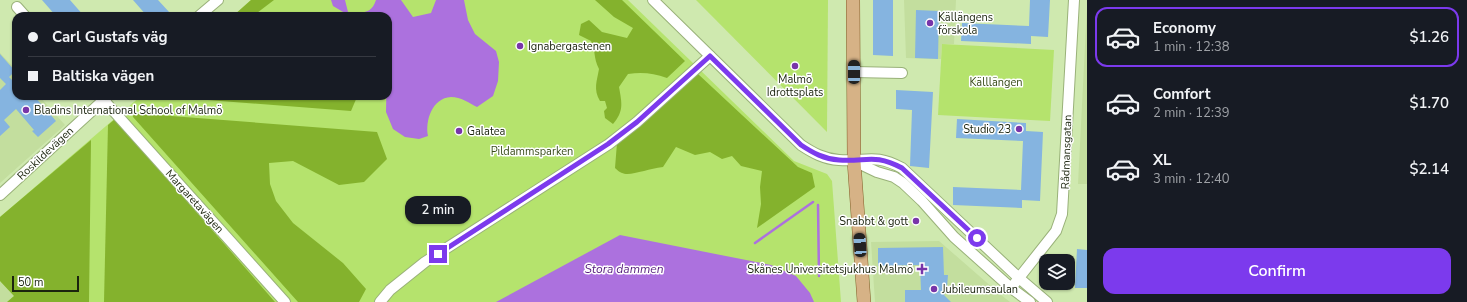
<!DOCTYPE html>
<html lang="en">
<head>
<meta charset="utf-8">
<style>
	:root { --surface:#171b24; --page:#20242c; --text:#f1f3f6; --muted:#9ea1a6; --line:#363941; --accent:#7c3aed }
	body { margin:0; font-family:"Nunito Sans",sans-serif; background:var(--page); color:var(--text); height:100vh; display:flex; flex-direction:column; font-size:15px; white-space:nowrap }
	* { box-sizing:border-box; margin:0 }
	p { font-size:13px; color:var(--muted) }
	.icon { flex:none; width:22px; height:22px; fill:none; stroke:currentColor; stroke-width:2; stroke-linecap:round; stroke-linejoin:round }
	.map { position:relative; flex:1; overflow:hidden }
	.drawer { display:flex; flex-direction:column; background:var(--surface); width:380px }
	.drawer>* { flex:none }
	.banner { position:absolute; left:12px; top:12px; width:380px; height:88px; border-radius:12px; box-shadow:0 1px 3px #0004; display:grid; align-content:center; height:88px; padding:0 16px; background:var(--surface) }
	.fabs { position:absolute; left:1039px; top:254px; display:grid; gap:8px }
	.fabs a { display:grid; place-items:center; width:36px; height:36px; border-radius:8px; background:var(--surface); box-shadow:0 1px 3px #0004; font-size:20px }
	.scale { position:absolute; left:12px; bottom:10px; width:67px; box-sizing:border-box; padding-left:4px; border:2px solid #1b240e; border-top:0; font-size:11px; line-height:14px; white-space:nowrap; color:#1b240e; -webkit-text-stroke:3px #fff; paint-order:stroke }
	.end { position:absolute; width:18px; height:18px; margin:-9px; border:5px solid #7c3aed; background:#fff; box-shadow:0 0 0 2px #fff }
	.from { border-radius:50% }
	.bubble { position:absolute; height:28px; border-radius:12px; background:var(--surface); box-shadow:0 1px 3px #0004; font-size:13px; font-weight:600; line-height:28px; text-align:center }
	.car { position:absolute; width:12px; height:24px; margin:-12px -6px; border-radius:5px; box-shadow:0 0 3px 1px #0007; background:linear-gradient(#222 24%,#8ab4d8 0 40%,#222 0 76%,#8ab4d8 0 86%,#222 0) }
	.banner b { display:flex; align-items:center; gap:14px; height:38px; font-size:15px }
	.banner b+b { border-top:1px solid var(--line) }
	.banner i { width:10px; height:10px; background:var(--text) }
	ul { padding:7px 0 0; list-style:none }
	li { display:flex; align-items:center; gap:12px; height:60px; margin:0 8px 6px; padding:0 8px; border:2px solid transparent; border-radius:12px }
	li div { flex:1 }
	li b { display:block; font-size:15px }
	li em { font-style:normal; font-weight:600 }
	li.active { border-color:var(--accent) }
	li>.icon { width:36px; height:36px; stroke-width:1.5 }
	.primary-button { display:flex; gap:8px; margin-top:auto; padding:8px 16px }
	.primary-button a { flex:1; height:46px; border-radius:12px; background:var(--accent); color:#fff; font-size:16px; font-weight:600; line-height:46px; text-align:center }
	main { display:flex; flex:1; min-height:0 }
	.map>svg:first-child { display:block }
	.built { fill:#c3de9e }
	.green { fill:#b5e36d }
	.forest { fill:#84b22d }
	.water { fill:#ac71de }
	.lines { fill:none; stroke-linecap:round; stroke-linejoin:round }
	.stream { stroke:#ac71de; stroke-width:2.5 }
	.building { fill:#85b4e0 }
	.minor-casing { stroke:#99b179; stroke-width:12 }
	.major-casing { stroke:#835e28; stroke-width:14 }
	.minor { stroke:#fff; stroke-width:10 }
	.major { stroke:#d6b286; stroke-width:13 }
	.route { stroke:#7c3aed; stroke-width:5 }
	.poi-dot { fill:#7835a9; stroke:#fff; stroke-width:1.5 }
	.labels { text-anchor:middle; stroke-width:3; stroke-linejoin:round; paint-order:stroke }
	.poi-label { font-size:11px; fill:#1b240e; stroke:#fff; text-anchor:start }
	.park-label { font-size:11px; fill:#394c1a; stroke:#fff }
	.street-label { font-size:11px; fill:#1b240e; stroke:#fff }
	.water-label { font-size:12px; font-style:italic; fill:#571d7e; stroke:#fff }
</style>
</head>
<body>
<main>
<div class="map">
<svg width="1087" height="302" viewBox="0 0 1087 302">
	<rect width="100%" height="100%" fill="#cfe9af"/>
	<!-- built -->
	<g class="built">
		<polygon points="904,0 956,0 954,44 942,44 941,59 906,58"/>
		<polygon points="1087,7 1087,184 1078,184"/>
		<polygon points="0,53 16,70 16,96 39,96 65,125 0,183"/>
		<polygon points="939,241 1001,295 1010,302 875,302 871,242"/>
		<polygon points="0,281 14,296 7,302 0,302"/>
	</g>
	<!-- green -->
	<g class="green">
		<polygon points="251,0 628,0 794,161 827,174 832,181 841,302 7,302 14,296 0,281 0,217 141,96 388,96 388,16 233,16"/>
		<polygon points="696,0 828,0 827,132"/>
		<polygon points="942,44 1054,50 1050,121 938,115"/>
	</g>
	<!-- forest -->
	<g class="forest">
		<polygon points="251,0 274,0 253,16 233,16"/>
		<path d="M595 0H622L685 61 667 78C653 73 642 72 628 74L619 87C622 104 624 111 613 124L605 118 604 111 607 108 605 101H600C593 89 597 81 599 69 593 57 596 51 591 41L579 35 581 24 589 20 602 32 627 38 633 28 614 17Z"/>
		<path d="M698 74 798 167 812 173 815 187 757 228 761 204 760 187 762 171 741 166 732 156 722 159 710 152 695 155 676 147 663 167C656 168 650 169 644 171 631 173 625 178 615 168L617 143Z"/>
		<polygon points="156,96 357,96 357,97 351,111"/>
		<polygon points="132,113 377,132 387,159 364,182 339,185 293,161 269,163 270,184 276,201 293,223 343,263 366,289 359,302 298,302 133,117"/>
		<polygon points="115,119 275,302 104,302 108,125"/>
		<polygon points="91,140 89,302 7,302 14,296 0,281 0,217"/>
	</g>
	<!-- water -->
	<g class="water">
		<path d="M331 0H345L348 12C360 12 371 16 376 0H401L413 17 431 13 436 0H464L468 20 475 34 496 51 499 62 498 81 493 96 477 107C469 103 461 97 451 97 432 98 425 121 428 136L419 139 405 137 393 129 386 112 388 16H350L333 6Z"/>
		<polygon points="620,235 771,265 796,276 810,293 814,302 496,302"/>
	</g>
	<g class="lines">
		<!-- stream -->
		<g class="stream">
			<polyline points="818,205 819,276"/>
			<polyline points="755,243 813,202"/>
		</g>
	</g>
	<!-- building -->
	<g class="building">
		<polygon points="42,0 70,0 84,16 56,16"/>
		<polygon points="133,0 158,0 170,13 166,16 147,16"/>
		<polygon points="873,0 893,0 893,56 873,55"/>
		<polygon points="1030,0 1050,0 1048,37 1031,36 1031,44 961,41 962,23 1029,26"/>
		<polygon points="916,10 939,11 938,59 915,58"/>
		<polygon points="0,54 15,71 9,77 16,84 16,96 34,96 56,121 38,137 32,131 34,130 16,109 4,120 10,127 0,136 0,90 6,84 0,78"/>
		<polygon points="896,90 933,92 929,168 910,166 912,110 896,109"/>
		<polygon points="957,119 1026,123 1026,131 1043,132 1040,201 1022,200 1022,208 953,205 953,187 1021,190 1023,141 956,138"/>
		<polygon points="943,247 944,275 948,275 947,287 944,295 951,302 905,302 905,290 921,290 920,265 878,266 878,248"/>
		<polygon points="1077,249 1087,250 1087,288 1075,288"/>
	</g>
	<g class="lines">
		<!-- minor casing -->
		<g class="minor-casing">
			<g id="minor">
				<path d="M653 0 801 145C813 153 824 159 839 160 867 162 874 153 902 168L1019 278 1047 302"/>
				<polyline points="17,7 25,16"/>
				<polyline points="199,16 218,0"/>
				<polyline points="854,72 902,73"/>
				<polyline points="100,96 285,302"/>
				<polyline points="854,161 877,172 894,177 903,183 922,201 954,237 1011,288 1030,302"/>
				<polyline points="0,195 108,96"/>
				<polyline points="1011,288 1056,231 1062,214 1074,0"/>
				<polyline points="380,302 390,290 425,262 609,144 637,122 710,56"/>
			</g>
		</g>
		<!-- major casing -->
		<g class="major-casing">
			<polyline id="major" points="853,0 854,161 864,302"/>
		</g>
		<!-- minor -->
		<use href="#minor" class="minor"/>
		<!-- major -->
		<use href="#major" class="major"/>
	</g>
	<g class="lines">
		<!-- route -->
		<path class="route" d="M438 254 608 144 637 122 710 56 801 145C813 153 824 159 839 160 867 162 874 153 902 168L977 238"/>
	</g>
	<!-- markers -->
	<g class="poi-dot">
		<circle cx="930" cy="23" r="4"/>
		<circle cx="520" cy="46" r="4"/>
		<circle cx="795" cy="66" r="4"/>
		<circle cx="26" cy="110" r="4"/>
		<circle cx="1019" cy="129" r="4"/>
		<circle cx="459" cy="131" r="4"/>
		<circle cx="916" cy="221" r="4"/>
		<path d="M920 263h4v4h4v4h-4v4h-4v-4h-4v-4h4z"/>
		<circle cx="934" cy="289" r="4"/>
	</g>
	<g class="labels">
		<!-- poi labels -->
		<g class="poi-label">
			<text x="938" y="21">Källängens<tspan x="938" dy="13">förskola</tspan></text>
			<text x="528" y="50">Ignabergastenen</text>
			<text x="795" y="83" text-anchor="middle">Malmö<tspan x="795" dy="13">Idrottsplats</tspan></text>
			<text x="34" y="114">Bladins International School of Malmö</text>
			<text x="1011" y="133" text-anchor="end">Studio 23</text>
			<text x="467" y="135">Galatea</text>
			<text x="908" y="225" text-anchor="end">Snabbt &amp; gott</text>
			<text x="913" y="273" text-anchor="end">Skånes Universitetsjukhus Malmö</text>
			<text x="942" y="293">Jubileumsaulan</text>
		</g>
		<!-- park labels -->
		<g class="park-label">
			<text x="996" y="86">Källlängen</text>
			<text x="532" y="155">Pildammsparken</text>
		</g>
		<!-- street labels -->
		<g class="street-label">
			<text transform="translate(1066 152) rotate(-88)" y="4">Rådmansgatan</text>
			<text transform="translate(45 153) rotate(-43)" y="4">Roskildevägen</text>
			<text transform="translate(195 201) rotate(48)" y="4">Margaretavägen</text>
		</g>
		<!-- water labels -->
		<g class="water-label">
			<text x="624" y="273">Stora dammen</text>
		</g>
	</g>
</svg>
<div class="fabs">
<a><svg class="icon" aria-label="layers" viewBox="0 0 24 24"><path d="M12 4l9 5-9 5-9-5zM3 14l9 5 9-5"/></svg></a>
</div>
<div class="scale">50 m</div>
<i class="end from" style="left:977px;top:238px"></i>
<i class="end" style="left:438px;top:254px"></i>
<div class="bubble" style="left:405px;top:196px;width:66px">2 min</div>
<i class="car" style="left:854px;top:72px;rotate:0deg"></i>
<i class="car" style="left:860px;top:245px;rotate:356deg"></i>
<div class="banner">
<b><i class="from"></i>Carl Gustafs väg</b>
<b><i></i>Baltiska vägen</b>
</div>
</div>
<section class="drawer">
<ul>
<li class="active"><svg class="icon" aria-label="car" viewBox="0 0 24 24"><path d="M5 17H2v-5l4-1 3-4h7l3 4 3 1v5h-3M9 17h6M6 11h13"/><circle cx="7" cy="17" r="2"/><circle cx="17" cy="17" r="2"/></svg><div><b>Economy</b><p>1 min · 12:38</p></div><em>$1.26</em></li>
<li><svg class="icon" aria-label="car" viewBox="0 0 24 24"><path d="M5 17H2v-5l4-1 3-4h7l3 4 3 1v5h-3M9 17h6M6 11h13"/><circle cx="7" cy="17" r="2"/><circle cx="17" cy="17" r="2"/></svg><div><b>Comfort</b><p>2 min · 12:39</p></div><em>$1.70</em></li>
<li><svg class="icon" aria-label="car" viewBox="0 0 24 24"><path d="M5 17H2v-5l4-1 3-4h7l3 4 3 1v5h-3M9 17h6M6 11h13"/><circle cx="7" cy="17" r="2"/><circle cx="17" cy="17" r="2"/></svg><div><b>XL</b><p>3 min · 12:40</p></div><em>$2.14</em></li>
</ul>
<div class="primary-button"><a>Confirm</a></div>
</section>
</main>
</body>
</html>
